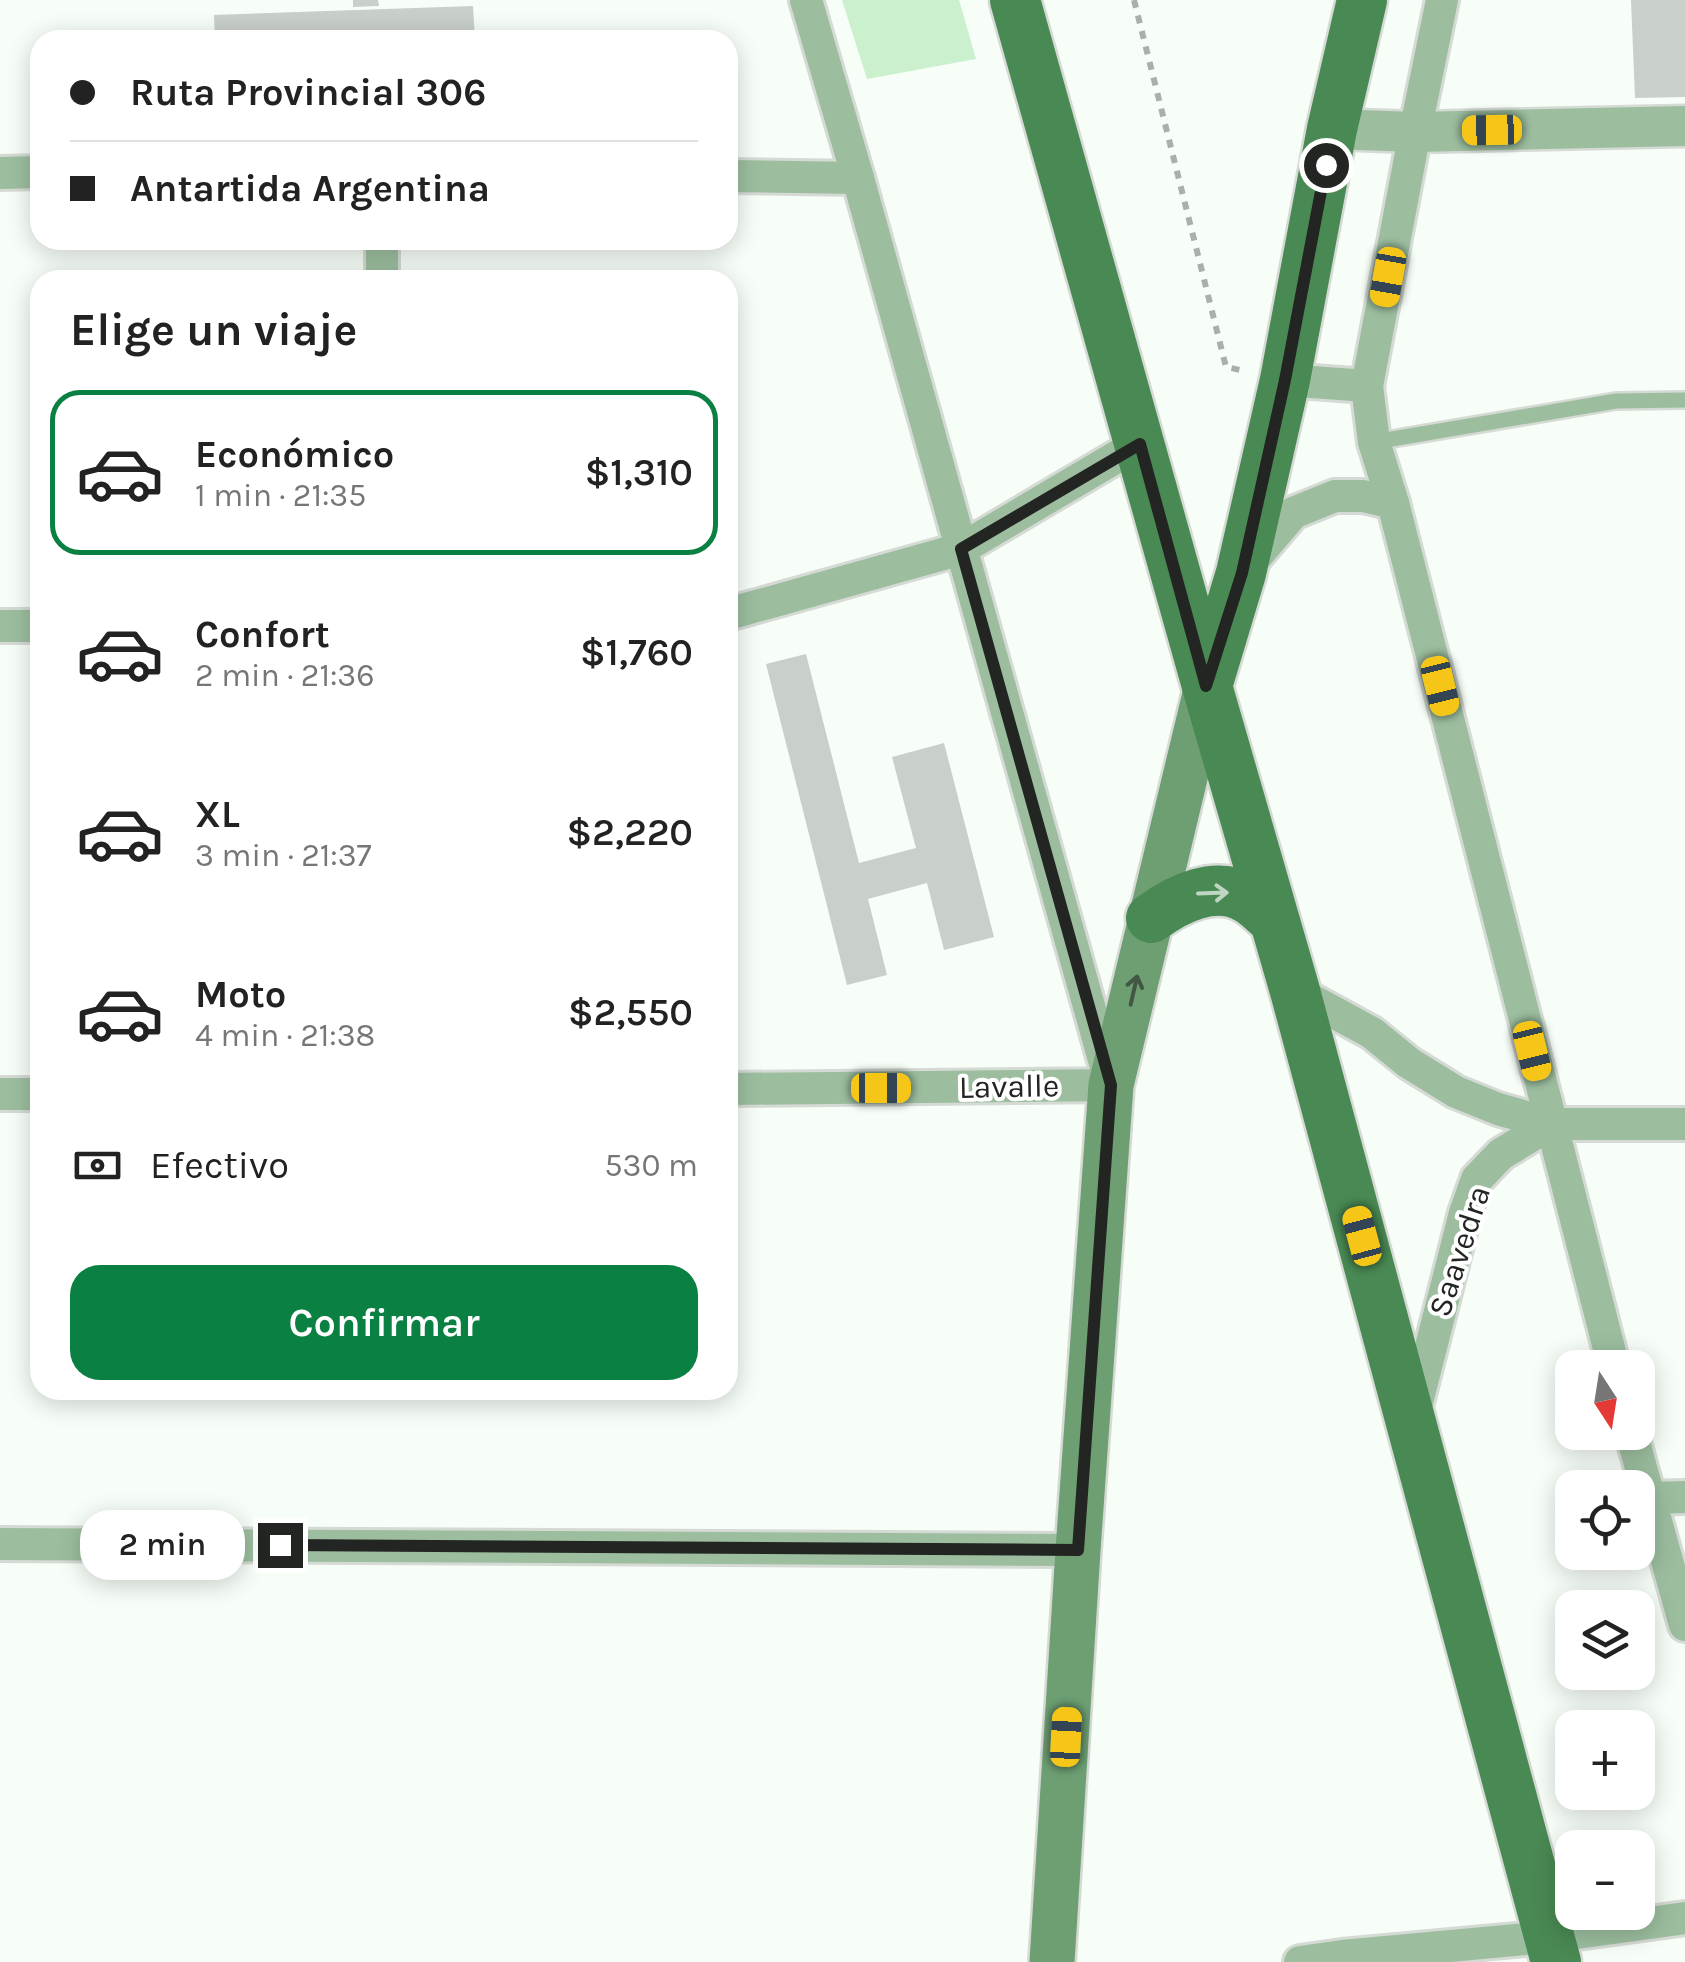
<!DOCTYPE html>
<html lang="es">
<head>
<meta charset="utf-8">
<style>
	:root { --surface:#fff; --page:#f6f6f6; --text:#222; --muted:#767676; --line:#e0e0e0; --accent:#0b8043 }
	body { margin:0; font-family:Karla,sans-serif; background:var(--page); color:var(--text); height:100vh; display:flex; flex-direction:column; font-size:38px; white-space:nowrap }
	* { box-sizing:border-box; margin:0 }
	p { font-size:32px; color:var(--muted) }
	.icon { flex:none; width:55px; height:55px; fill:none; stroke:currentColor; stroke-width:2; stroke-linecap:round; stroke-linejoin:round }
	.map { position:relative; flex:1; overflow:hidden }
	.panel { position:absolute; left:30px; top:270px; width:708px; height:1130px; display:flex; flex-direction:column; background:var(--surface); border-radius:30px; box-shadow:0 5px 25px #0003 }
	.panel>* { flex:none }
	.hud { position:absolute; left:30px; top:30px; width:708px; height:220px; border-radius:30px; box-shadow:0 5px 25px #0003; display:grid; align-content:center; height:220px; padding:0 40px; background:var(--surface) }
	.needle { width:65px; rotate:168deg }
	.fabs { position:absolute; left:1555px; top:1350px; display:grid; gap:20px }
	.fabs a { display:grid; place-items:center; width:100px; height:100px; border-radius:20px; background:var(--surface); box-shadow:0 5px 25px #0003; font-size:50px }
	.end { position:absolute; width:45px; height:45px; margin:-22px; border:12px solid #232523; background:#fff; box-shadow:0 0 0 5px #fff }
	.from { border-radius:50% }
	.bubble { position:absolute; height:70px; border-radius:30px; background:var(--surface); box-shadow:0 5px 25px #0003; font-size:32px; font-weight:600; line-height:70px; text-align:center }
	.car { position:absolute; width:30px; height:60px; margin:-30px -15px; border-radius:12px; box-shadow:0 0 8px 2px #0007; background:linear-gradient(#f5c518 24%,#345 0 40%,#f5c518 0 76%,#345 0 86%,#f5c518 0) }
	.hud b { display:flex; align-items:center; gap:35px; height:95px; font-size:38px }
	.hud b+b { border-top:2px solid var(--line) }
	.hud i { width:25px; height:25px; background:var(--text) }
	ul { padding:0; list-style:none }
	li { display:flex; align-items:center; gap:30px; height:165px; margin:0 20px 15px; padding:0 20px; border:5px solid transparent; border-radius:30px }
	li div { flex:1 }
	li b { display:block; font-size:38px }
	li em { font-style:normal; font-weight:600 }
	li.on { border-color:var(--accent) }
	li>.icon { width:90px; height:90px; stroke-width:1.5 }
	h2 { padding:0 40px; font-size:45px; line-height:120px }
	.pay { display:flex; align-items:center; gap:25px; height:110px; padding:0 40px; font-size:38px }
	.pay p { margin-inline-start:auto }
	.cta { display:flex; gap:20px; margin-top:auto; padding:20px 40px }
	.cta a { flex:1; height:115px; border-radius:30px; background:var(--accent); color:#fff; font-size:40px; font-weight:600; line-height:115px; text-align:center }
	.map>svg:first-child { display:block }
	.green { fill:#cbf0ce }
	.building { fill:#c9cfca }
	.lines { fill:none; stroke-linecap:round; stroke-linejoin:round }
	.service-casing { stroke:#d5dad5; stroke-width:20 }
	.minor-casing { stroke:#d5dad5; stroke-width:38 }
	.tertiary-casing { stroke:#d5dad5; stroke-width:45 }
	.secondary-casing { stroke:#d5dad5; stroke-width:50 }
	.primary-casing { stroke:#d5dad5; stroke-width:55 }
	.path { stroke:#aaafaa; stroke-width:6; stroke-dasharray:8 8; stroke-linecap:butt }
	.service { stroke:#9cbe9f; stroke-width:15 }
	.minor { stroke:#9cbe9f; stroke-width:32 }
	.tertiary { stroke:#9cbe9f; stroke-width:40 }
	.secondary { stroke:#6d9f73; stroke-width:45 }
	.primary { stroke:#498953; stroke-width:50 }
	.oneway { stroke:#bfd6c3 }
	.oneway2 { stroke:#415643 }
	.route { stroke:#232523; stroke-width:12 }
	.labels { text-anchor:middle; stroke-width:8; stroke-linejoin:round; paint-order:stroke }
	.street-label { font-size:32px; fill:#232523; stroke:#fff }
</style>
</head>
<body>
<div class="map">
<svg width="1685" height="1962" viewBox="0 0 1685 1962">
	<rect width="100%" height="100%" fill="#f7fdf7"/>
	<!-- green -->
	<polygon class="green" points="842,0 959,0 976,59 867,79"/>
	<!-- building -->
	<g class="building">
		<polygon points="353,0 378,0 379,6 353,7"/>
		<polygon points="1631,0 1685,0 1685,97 1635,98"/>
		<polygon points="473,6 475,40 215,40 214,15"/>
		<polygon points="806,654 859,863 916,848 892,757 944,743 994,937 944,950 927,883 868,899 887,975 847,985 766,664"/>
	</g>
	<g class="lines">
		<!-- service casing -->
		<g class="service-casing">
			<polyline id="service" points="1374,442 1616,401 1685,400"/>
		</g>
		<!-- minor casing -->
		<g class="minor-casing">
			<g id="minor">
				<polyline points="0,173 40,172"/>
				<polyline points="728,176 858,178"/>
				<polyline points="382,280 382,240"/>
				<polyline points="1285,380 1367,386 1374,442 1393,503 1614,1368"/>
				<polyline points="1367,386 1415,132 1442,0"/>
				<polyline points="1247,567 1293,513 1335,496 1363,496 1393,503"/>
				<polyline points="728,614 961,549 1140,443"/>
				<polyline points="0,626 40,626"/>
				<polyline points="1295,991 1372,1033 1409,1063 1456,1092 1498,1109 1551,1124"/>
				<polyline points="728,1089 1111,1085 858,178 806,0"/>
				<polyline points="0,1094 40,1094"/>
				<polyline points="1414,1414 1465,1213 1477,1179 1501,1154 1551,1124 1685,1124"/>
				<polyline points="1631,1432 1685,1625"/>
				<polyline points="1648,1498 1685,1497"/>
				<polyline points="0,1544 1078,1550"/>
				<polyline points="1300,1962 1342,1956 1548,1937 1685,1918"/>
			</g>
		</g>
		<!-- tertiary casing -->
		<g class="tertiary-casing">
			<polyline id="tertiary" points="1332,129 1415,132 1685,126"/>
		</g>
		<!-- secondary casing -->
		<g class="secondary-casing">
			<polyline id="secondary" points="1052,1962 1078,1550 1111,1085 1207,686"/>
		</g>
		<!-- primary casing -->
		<g class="primary-casing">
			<g id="primary">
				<polyline points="1015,0 1207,686 1295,991 1556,1962"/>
				<polyline points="1207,686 1241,573 1285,380 1332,129 1362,0"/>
				<path d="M1151 918C1177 899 1216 879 1248 899 1257 904 1265 913 1273 919"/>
			</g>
		</g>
		<!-- path -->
		<polyline class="path" points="1134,0 1226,367 1245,371"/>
		<!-- service -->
		<use href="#service" class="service"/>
		<!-- minor -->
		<use href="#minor" class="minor"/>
		<!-- tertiary -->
		<use href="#tertiary" class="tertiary"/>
		<!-- secondary -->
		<use href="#secondary" class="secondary"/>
		<!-- primary -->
		<use href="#primary" class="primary"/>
	</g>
	<!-- one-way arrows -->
	<defs><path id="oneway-shaft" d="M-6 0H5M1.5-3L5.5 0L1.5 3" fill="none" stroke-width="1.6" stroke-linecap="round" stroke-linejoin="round" transform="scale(2.5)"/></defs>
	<use class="oneway" href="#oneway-shaft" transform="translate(1213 893) rotate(-2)"/>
	<use class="oneway2" href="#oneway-shaft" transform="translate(1134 990) rotate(-77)"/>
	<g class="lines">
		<!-- route -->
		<polyline class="route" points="280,1545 1078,1550 1111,1085 961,549 1140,444 1206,686 1242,573 1285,380 1326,165"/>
	</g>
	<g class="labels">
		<!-- street labels -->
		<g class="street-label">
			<text transform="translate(1009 1086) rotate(-1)" y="11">Lavalle</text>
			<text transform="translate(1459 1251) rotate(-72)" y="11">Saavedra</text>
		</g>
	</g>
</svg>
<div class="fabs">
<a><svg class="needle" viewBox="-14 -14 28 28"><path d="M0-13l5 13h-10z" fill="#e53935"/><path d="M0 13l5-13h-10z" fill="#767676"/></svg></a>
<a><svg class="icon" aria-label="locate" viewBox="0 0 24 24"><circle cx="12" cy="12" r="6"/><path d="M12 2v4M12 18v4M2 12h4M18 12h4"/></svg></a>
<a><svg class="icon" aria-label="layers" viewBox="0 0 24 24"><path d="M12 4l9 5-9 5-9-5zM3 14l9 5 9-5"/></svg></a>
<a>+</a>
<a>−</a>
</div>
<i class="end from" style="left:1326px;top:165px"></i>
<i class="end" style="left:280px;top:1545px"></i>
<div class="bubble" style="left:80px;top:1510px;width:165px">2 min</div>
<i class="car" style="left:1492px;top:130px;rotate:269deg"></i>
<i class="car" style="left:1388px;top:277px;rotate:190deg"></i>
<i class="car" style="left:1440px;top:686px;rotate:166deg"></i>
<i class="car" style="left:1532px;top:1051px;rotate:166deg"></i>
<i class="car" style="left:881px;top:1088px;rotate:90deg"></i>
<i class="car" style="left:1362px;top:1236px;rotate:345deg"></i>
<i class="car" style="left:1066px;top:1737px;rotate:3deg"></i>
<div class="hud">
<b><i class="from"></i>Ruta Provincial 306</b>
<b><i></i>Antartida Argentina</b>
</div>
<section class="panel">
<h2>Elige un viaje</h2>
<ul>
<li class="on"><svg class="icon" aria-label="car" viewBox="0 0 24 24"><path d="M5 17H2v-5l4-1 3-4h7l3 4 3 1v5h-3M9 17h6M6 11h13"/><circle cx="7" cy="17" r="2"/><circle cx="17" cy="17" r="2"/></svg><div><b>Económico</b><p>1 min · 21:35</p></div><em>$1,310</em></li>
<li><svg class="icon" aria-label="car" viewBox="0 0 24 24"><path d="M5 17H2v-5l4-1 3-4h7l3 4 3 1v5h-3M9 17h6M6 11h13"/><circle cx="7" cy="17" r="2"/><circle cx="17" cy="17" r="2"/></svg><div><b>Confort</b><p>2 min · 21:36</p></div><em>$1,760</em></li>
<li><svg class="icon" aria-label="car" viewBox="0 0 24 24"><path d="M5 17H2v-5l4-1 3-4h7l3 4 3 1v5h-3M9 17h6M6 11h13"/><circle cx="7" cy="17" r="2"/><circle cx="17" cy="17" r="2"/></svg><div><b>XL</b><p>3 min · 21:37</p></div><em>$2,220</em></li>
<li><svg class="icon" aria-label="car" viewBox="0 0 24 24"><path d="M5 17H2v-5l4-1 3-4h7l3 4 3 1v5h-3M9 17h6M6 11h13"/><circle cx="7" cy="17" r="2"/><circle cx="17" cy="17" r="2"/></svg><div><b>Moto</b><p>4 min · 21:38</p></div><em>$2,550</em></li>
</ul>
<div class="pay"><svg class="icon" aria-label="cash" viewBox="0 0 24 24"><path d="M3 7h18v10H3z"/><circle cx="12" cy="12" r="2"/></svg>Efectivo<p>530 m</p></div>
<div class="cta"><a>Confirmar</a></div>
</section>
</div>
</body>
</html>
